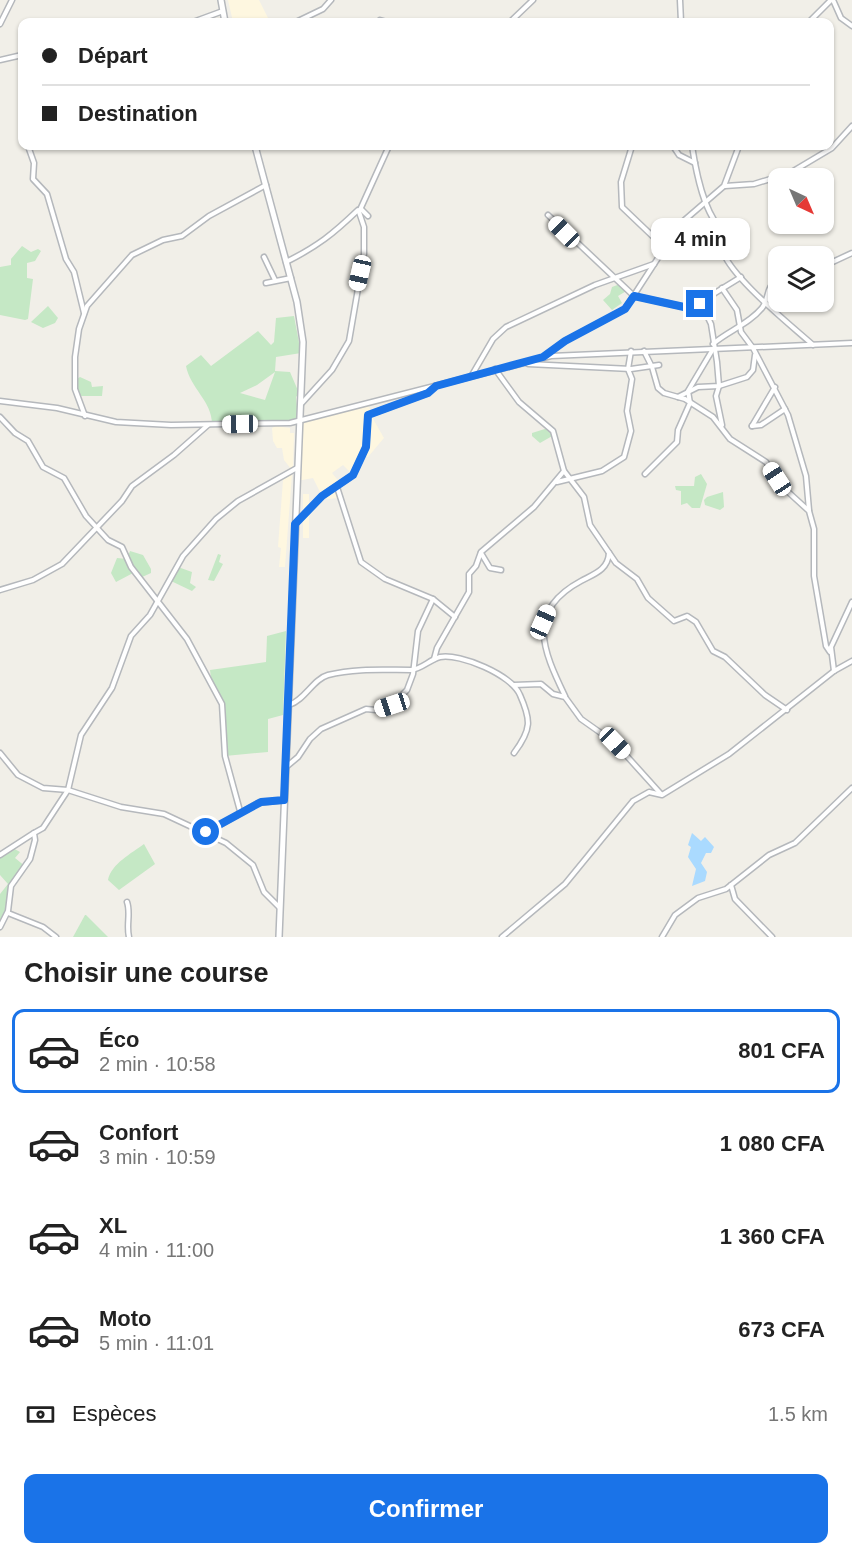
<!DOCTYPE html>
<html lang="fr">
<head>
<meta charset="utf-8">
<style>
	:root { --surface:#fff; --page:#f6f6f6; --text:#222; --muted:#767676; --line:#e0e0e0; --accent:#1a73e8 }
	body { margin:0; font-family:Helvetica,sans-serif; background:var(--page); color:var(--text); height:100vh; display:flex; flex-direction:column; font-size:22px; white-space:nowrap }
	* { box-sizing:border-box; margin:0 }
	p { font-size:20px; color:var(--muted) }
	.icon { flex:none; width:33px; height:33px; fill:none; stroke:currentColor; stroke-width:2; stroke-linecap:round; stroke-linejoin:round }
	.map { position:relative; height:937px; overflow:hidden }
	.side { display:flex; flex-direction:column; background:var(--surface); flex:1 }
	.side>* { flex:none }
	.banner { position:absolute; left:18px; top:18px; width:816px; height:132px; border-radius:12px; box-shadow:0 2px 4px #0004; display:grid; align-content:center; height:132px; padding:0 24px; background:var(--surface) }
	.needle { width:39px; rotate:136deg }
	.controls { position:absolute; left:768px; top:168px; display:grid; gap:12px }
	.controls a { display:grid; place-items:center; width:66px; height:66px; border-radius:12px; background:var(--surface); box-shadow:0 2px 4px #0004; font-size:30px }
	.end { position:absolute; width:27px; height:27px; margin:-14px; border:8px solid #1a73e8; background:#fff; box-shadow:0 0 0 3px #fff }
	.from { border-radius:50% }
	.bubble { position:absolute; height:42px; border-radius:12px; background:var(--surface); box-shadow:0 2px 4px #0004; font-size:20px; font-weight:600; line-height:42px; text-align:center }
	.car { position:absolute; width:18px; height:36px; margin:-18px -9px; border-radius:8px; box-shadow:0 0 4px 2px #0007; background:linear-gradient(#fff 24%,#345 0 40%,#fff 0 76%,#345 0 86%,#fff 0) }
	.banner b { display:flex; align-items:center; gap:21px; height:57px; font-size:22px }
	.banner b+b { border-top:2px solid var(--line) }
	.banner i { width:15px; height:15px; background:var(--text) }
	ul { padding:0; list-style:none }
	li { display:flex; align-items:center; gap:18px; height:84px; margin:0 12px 9px; padding:0 12px; border:3px solid transparent; border-radius:12px }
	li div { flex:1 }
	li b { display:block; font-size:22px }
	li em { font-style:normal; font-weight:600 }
	li.selected { border-color:var(--accent) }
	li>.icon { width:54px; height:54px; stroke-width:1.5 }
	h2 { padding:0 24px; font-size:27px; line-height:72px }
	.pay { display:flex; align-items:center; gap:15px; height:66px; padding:0 24px; font-size:22px }
	.pay p { margin-inline-start:auto }
	.cta { display:flex; gap:12px; margin-top:auto; padding:12px 24px }
	.cta a { flex:1; height:69px; border-radius:12px; background:var(--accent); color:#fff; font-size:24px; font-weight:600; line-height:69px; text-align:center }
	.map>svg:first-child { display:block }
	.commercial { fill:#fef7e0 }
	.green { fill:#c5e8c5; fill-rule:evenodd }
	.water { fill:#aadaff }
	.lines { fill:none; stroke-linecap:round; stroke-linejoin:round }
	.minor-casing { stroke:#b5b8bc; stroke-width:7 }
	.tertiary-casing { stroke:#b5b8bc; stroke-width:8 }
	.minor { stroke:#fff; stroke-width:4 }
	.tertiary { stroke:#fff; stroke-width:5 }
	.route { stroke:#1a73e8; stroke-width:8 }
</style>
</head>
<body>
<div class="map">
<svg width="852" height="937" viewBox="0 0 852 937">
	<rect width="100%" height="100%" fill="#f1efe8"/>
	<!-- commercial -->
	<g class="commercial">
		<polygon points="228,0 259,0 270,22 233,22"/>
		<polygon points="368,402 372,417 384,438 368,457 363,455 353,475 343,465 332,473 342,485 337,487 343,494 338,498 328,499 322,496 313,478 297,481 300,422"/>
		<polygon points="276,426 290,428 290,433 294,433 293,466 291,469 284,460 282,448 277,448 273,441 272,428"/>
		<polygon points="292,474 285,567 279,567 281,548 278,547 283,480"/>
		<rect x="303" y="494" width="6" height="44"/>
	</g>
	<!-- green -->
	<g class="green">
		<polygon points="22,246 31,252 38,249 41,251 35,261 27,263 27,278 33,279 28,319 25,320 0,315 0,267 11,265 11,259"/>
		<polygon points="620,284 628,290 618,296 622,303 612,310 603,300 610,294 612,287"/>
		<polygon points="48,306 58,318 55,323 43,328 31,322"/>
		<path d="M294 316 301 353 276 357 275 371 290 372 299 393 296 397 298 416 290 423 212 424C212 401 190 388 186 366L201 355 211 366 258 331 271 345 274 342 276 318ZM275 372 265 400 240 393 257 385Z"/>
		<polygon points="80,377 91,382 92,387 103,386 102,396 77,396 75,380"/>
		<polygon points="548,428 554,435 540,443 532,436 532,433"/>
		<polygon points="701,474 707,484 700,508 692,508 687,503 681,505 681,491 676,490 675,486 694,486 695,477"/>
		<polygon points="723,492 724,507 720,510 705,505 704,500 707,497"/>
		<polygon points="130,551 143,555 151,569 151,573 140,578 135,572 116,582 111,573 117,558 127,559"/>
		<polygon points="218,554 221,555 219,562 223,564 214,581 208,580"/>
		<polygon points="178,567 192,572 190,583 196,587 192,591 171,581"/>
		<polygon points="286,631 283,715 268,719 268,752 225,756 222,704 212,686 210,670 266,662 267,636"/>
		<path d="M144 844 155 864 119 890 108 880C111 864 132 853 144 844Z"/>
		<polygon points="11,847 20,852 15,858 26,867 11,886 8,911 0,927 0,894 8,884 0,875 0,855"/>
		<polygon points="85,915 86,915 108,937 73,937"/>
	</g>
	<!-- water -->
	<polygon class="water" points="692,833 701,841 705,837 714,847 711,853 706,853 701,863 707,872 705,881 692,886 696,869 688,857 691,847 688,845"/>
	<g class="lines">
		<!-- minor casing -->
		<g class="minor-casing">
			<g id="minor">
				<polyline points="680,0 681,22"/>
				<polyline points="833,0 841,18 852,26"/>
				<polyline points="193,22 223,11"/>
				<polyline points="296,22 323,9 331,0"/>
				<polyline points="378,22 380,20 387,22"/>
				<polyline points="510,22 533,0"/>
				<polyline points="809,22 831,0"/>
				<polyline points="0,24 12,0"/>
				<polyline points="0,60 22,55"/>
				<polyline points="28,146 34,163 33,179 47,194 66,259 74,272 84,313"/>
				<polyline points="632,146 621,182 622,207 665,248"/>
				<polyline points="673,146 679,155 695,163"/>
				<path d="M692 146C696 172 704 216 725 233 724 238 722 243 722 247 724 272 793 327 813 345"/>
				<polyline points="725,186 754,184 790,173 832,148 852,126"/>
				<polyline points="361,209 368,216"/>
				<polyline points="548,215 634,296 684,307 697,303 702,305 711,324 717,362 719,386 716,396 722,425"/>
				<polyline points="264,257 275,280"/>
				<path d="M286 262C318 246 333 234 358 210"/>
				<polyline points="824,266 852,253"/>
				<polyline points="266,283 291,278"/>
				<polyline points="722,288 737,310 741,332 753,348 788,415 806,476 809,510"/>
				<polyline points="702,305 715,293 741,277"/>
				<path d="M713 344C728 331 749 324 762 308 770 298 765 286 778 281"/>
				<polyline points="644,351 652,367 658,388 664,393 685,399 713,417 730,439 766,462 786,490 809,511 814,529 814,576 826,646 830,652"/>
				<polyline points="546,355 565,341 625,309 680,224 724,186 739,146"/>
				<polyline points="528,364 631,369 659,365"/>
				<polyline points="495,369 519,402 553,431 564,471 584,497 590,525 616,563 637,579 648,598 674,621 687,616 696,622 713,651 725,657 765,695 787,710"/>
				<polyline points="472,375 493,339 506,327 595,285 654,264"/>
				<polyline points="678,397 698,387 719,386 747,377 753,370 755,355"/>
				<polyline points="0,401 57,408 116,422 171,425 290,423 551,356 852,343"/>
				<polyline points="302,403 332,370 349,341 364,254 364,227 359,212 389,146"/>
				<polyline points="85,416 75,389 75,357 79,329 87,306 132,255 163,240 182,236 209,216 266,185"/>
				<polyline points="0,417 15,433 28,441 43,467 64,478 86,516 108,540 122,547 131,567 187,639 222,704 225,756 240,811"/>
				<polyline points="752,426 775,387"/>
				<polyline points="752,426 761,425 785,409"/>
				<polyline points="645,474 677,442 678,430 690,403 688,391 713,349"/>
				<polyline points="557,482 602,471 624,457 631,431 627,411 632,379 628,369 631,351"/>
				<polyline points="337,487 361,562 385,579 433,599 455,617"/>
				<polyline points="296,523 322,496 353,475 366,447 368,415 428,393 435,386"/>
				<polyline points="481,553 490,568 501,570"/>
				<polyline points="0,590 33,580 62,564 122,501 132,486 174,455 208,425"/>
				<polyline points="434,659 437,648 469,592 469,574 476,566 481,552 534,507 564,471"/>
				<polyline points="834,671 831,647 852,602"/>
				<polyline points="514,685 541,684 553,694 565,697 581,719 615,743 661,794"/>
				<path d="M565 696C543 650 525 611 581 581 594 574 608 570 609 553"/>
				<path d="M289 705C305 700 313 679 328 675 355 668 384 670 411 670 422 669 429 660 440 657 460 653 512 675 520 695 531 720 532 729 514 753"/>
				<polyline points="0,753 18,775 43,788 68,790 121,807 164,814 226,843 253,865 264,892 280,908"/>
				<polyline points="286,767 298,757 310,739 321,729 366,709 376,710 392,705 407,690 413,674 418,631 433,599"/>
				<polyline points="206,833 258,803 284,800"/>
				<polyline points="0,855 34,833"/>
				<polyline points="731,885 735,899 772,937"/>
				<path d="M127 902C131 913 126 925 129 937"/>
				<polyline points="8,913 43,927 56,937"/>
				<polyline points="0,927 8,911 11,886 30,859 35,840 34,833 43,828 68,790 81,735 112,688 131,636 150,615 183,556 216,519 238,501 297,468"/>
				<polyline points="502,937 565,884 633,801 649,792 662,795 729,754 834,671 852,661"/>
				<polyline points="662,937 675,915 698,898 726,889 769,855 795,843 852,788"/>
			</g>
		</g>
		<!-- tertiary casing -->
		<g class="tertiary-casing">
			<g id="tertiary">
				<polyline points="221,0 225,22"/>
				<polyline points="255,146 297,302 303,342 279,937"/>
			</g>
		</g>
		<!-- minor -->
		<use href="#minor" class="minor"/>
		<!-- tertiary -->
		<use href="#tertiary" class="tertiary"/>
	</g>
	<g class="lines">
		<!-- route -->
		<polyline class="route" points="206,832 261,802 284,800 295,524 322,496 353,475 366,447 368,415 428,393 436,386 543,357 565,341 625,309 634,296 684,307 700,304"/>
	</g>
</svg>
<div class="controls">
<a><svg class="needle" viewBox="-14 -14 28 28"><path d="M0-13l5 13h-10z" fill="#e53935"/><path d="M0 13l5-13h-10z" fill="#767676"/></svg></a>
<a><svg class="icon" aria-label="layers" viewBox="0 0 24 24"><path d="M12 4l9 5-9 5-9-5zM3 14l9 5 9-5"/></svg></a>
</div>
<i class="end from" style="left:206px;top:832px"></i>
<i class="end" style="left:700px;top:304px"></i>
<div class="bubble" style="left:651px;top:218px;width:99px">4 min</div>
<i class="car" style="left:564px;top:232px;rotate:315deg"></i>
<i class="car" style="left:360px;top:273px;rotate:193deg"></i>
<i class="car" style="left:240px;top:424px;rotate:269deg"></i>
<i class="car" style="left:777px;top:479px;rotate:327deg"></i>
<i class="car" style="left:543px;top:622px;rotate:24deg"></i>
<i class="car" style="left:392px;top:705px;rotate:252deg"></i>
<i class="car" style="left:615px;top:743px;rotate:136deg"></i>
<div class="banner">
<b><i class="from"></i>Départ</b>
<b><i></i>Destination</b>
</div>
</div>
<section class="side">
<h2>Choisir une course</h2>
<ul>
<li class="selected"><svg class="icon" aria-label="car" viewBox="0 0 24 24"><path d="M5 17H2v-5l4-1 3-4h7l3 4 3 1v5h-3M9 17h6M6 11h13"/><circle cx="7" cy="17" r="2"/><circle cx="17" cy="17" r="2"/></svg><div><b>Éco</b><p>2 min · 10:58</p></div><em>801 CFA</em></li>
<li><svg class="icon" aria-label="car" viewBox="0 0 24 24"><path d="M5 17H2v-5l4-1 3-4h7l3 4 3 1v5h-3M9 17h6M6 11h13"/><circle cx="7" cy="17" r="2"/><circle cx="17" cy="17" r="2"/></svg><div><b>Confort</b><p>3 min · 10:59</p></div><em>1 080 CFA</em></li>
<li><svg class="icon" aria-label="car" viewBox="0 0 24 24"><path d="M5 17H2v-5l4-1 3-4h7l3 4 3 1v5h-3M9 17h6M6 11h13"/><circle cx="7" cy="17" r="2"/><circle cx="17" cy="17" r="2"/></svg><div><b>XL</b><p>4 min · 11:00</p></div><em>1 360 CFA</em></li>
<li><svg class="icon" aria-label="car" viewBox="0 0 24 24"><path d="M5 17H2v-5l4-1 3-4h7l3 4 3 1v5h-3M9 17h6M6 11h13"/><circle cx="7" cy="17" r="2"/><circle cx="17" cy="17" r="2"/></svg><div><b>Moto</b><p>5 min · 11:01</p></div><em>673 CFA</em></li>
</ul>
<div class="pay"><svg class="icon" aria-label="cash" viewBox="0 0 24 24"><path d="M3 7h18v10H3z"/><circle cx="12" cy="12" r="2"/></svg>Espèces<p>1.5 km</p></div>
<div class="cta"><a>Confirmer</a></div>
</section>
</body>
</html>
